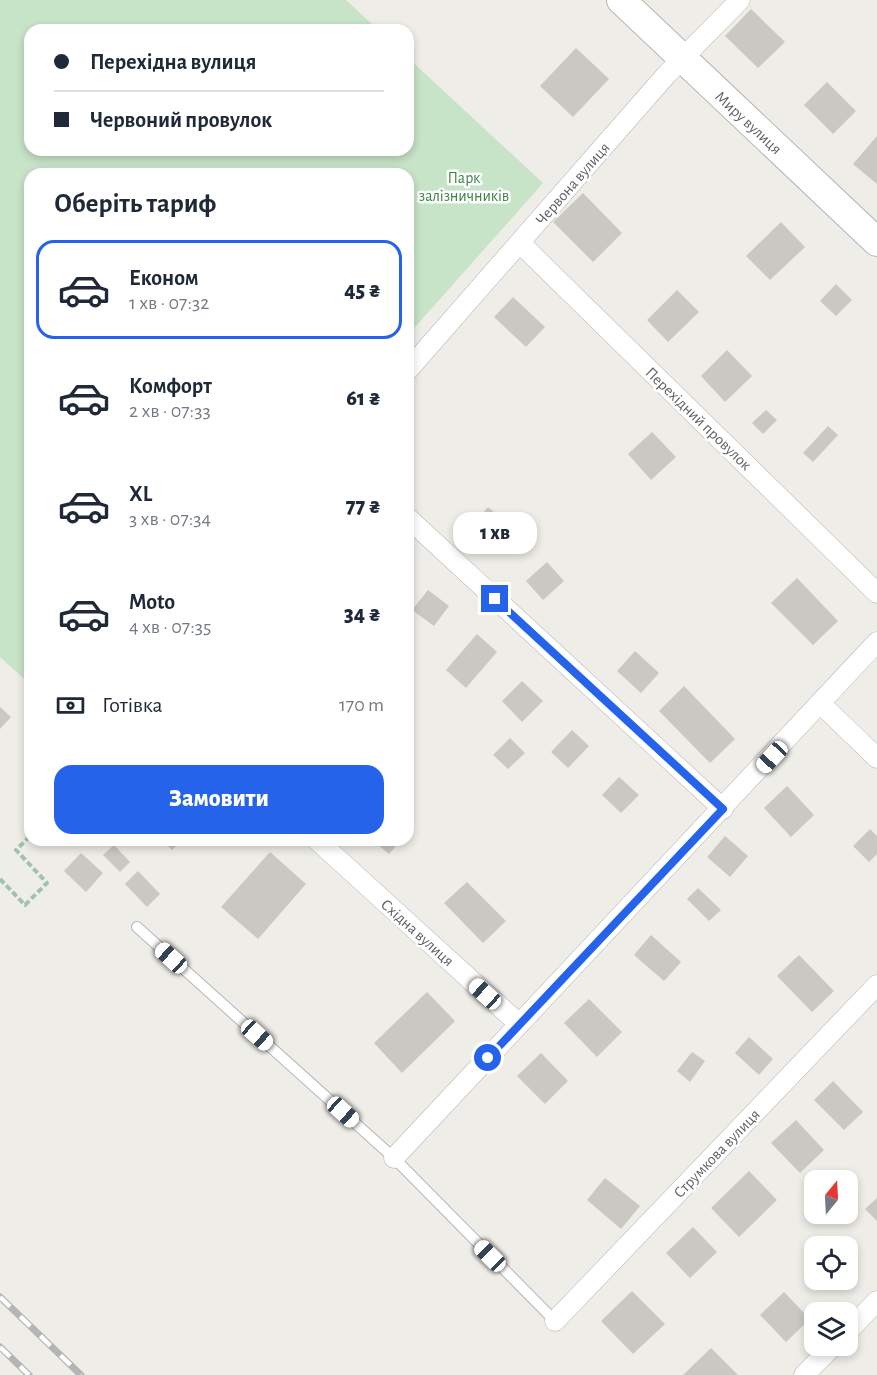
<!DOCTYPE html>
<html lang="uk">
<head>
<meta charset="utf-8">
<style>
	:root { --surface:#fff; --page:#f6f6f7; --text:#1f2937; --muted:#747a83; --line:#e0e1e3; --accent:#2563eb }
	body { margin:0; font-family:"Alegreya Sans",sans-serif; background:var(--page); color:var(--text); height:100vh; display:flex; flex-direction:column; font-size:22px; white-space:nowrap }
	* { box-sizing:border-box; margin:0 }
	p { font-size:20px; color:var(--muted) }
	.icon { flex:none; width:33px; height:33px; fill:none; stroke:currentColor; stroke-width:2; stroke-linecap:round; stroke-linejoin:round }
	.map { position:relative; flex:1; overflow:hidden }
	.details { position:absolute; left:24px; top:168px; width:390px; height:678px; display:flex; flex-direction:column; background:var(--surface); border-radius:18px; box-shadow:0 3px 9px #0003 }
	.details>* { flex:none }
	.guide { position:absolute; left:24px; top:24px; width:390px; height:132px; border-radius:18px; box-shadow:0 3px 9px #0003; display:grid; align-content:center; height:132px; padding:0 30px; background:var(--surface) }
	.needle { width:39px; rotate:18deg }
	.fabs { position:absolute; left:804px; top:1170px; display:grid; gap:12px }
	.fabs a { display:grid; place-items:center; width:54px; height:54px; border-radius:12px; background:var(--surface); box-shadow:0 3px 9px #0003; font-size:30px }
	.end { position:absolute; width:27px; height:27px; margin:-14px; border:8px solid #2563eb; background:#fff; box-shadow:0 0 0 3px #fff }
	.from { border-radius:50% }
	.bubble { position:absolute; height:42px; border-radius:18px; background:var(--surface); box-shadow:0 3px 9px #0003; font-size:20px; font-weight:800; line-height:42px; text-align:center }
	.car { position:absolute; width:18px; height:36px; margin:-18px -9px; border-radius:8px; box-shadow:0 0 4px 2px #0007; background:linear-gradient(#fff 24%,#345 0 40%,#fff 0 76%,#345 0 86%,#fff 0) }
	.guide b { display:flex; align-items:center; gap:21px; height:57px; font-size:22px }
	.guide b+b { border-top:2px solid var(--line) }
	.guide i { width:15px; height:15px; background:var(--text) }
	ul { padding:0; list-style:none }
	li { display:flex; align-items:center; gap:18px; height:99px; margin:0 12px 9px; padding:0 18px; border:3px solid transparent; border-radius:18px }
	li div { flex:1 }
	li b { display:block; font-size:22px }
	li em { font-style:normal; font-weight:800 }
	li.on { border-color:var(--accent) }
	li>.icon { width:54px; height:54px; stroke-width:1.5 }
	h2 { padding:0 30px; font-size:27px; line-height:72px }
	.pay { display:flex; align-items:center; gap:15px; height:66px; padding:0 30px; font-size:22px }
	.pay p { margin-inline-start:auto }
	.cta { display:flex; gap:12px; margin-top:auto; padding:12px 30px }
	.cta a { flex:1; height:69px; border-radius:18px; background:var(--accent); color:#fff; font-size:24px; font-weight:800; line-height:69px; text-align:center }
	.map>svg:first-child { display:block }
	.green { fill:#c7e3c8 }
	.building { fill:#cac8c3 }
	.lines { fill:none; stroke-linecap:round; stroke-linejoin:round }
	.service-casing { stroke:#b4b6ba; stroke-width:12 }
	.minor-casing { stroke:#b4b6ba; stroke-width:21 }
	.secondary-casing { stroke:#b3b5b9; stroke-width:30 }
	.path { stroke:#a1c3ac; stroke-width:4; stroke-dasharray:6 3; stroke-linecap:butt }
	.service { stroke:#fff; stroke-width:10 }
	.minor { stroke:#fff; stroke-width:20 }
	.secondary { stroke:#fff; stroke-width:28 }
	.rail-casing { stroke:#b4b5b5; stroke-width:7 }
	.rail { stroke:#fff; stroke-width:4.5; stroke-dasharray:14; stroke-linecap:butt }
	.route { stroke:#2563eb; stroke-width:8 }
	.labels { text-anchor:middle; stroke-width:5; stroke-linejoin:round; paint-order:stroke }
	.street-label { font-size:16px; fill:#5e6165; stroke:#fff }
	.park-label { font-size:16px; fill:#418148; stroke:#fff }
</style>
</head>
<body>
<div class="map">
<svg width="877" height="1375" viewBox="0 0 877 1375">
	<rect width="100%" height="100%" fill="#eeede7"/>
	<!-- green -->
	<polygon class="green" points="0,0 346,0 378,30 30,30 30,150 408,150 408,58 543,183 408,335 408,174 30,174 30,684 0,657"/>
	<!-- building -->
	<g class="building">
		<polygon points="751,9 785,42 758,68 725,36"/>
		<polygon points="576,48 609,79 573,117 540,86"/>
		<polygon points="827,82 856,111 833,134 804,105"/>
		<polygon points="877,136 877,184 853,164"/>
		<polygon points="583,193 622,233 593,262 553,222"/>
		<polygon points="781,222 805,247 770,280 746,256"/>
		<polygon points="836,284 852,300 836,316 820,301"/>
		<polygon points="677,290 699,312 668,342 647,320"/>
		<polygon points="513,297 545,327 526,347 494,317"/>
		<polygon points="727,350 752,376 725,402 701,376"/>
		<polygon points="766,410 777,420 763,434 752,423"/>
		<polygon points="828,426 838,435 813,462 803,453"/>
		<polygon points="652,432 676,457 651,480 628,454"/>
		<polygon points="488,507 508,524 488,549 467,532"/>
		<polygon points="547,562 564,581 543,600 526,581"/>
		<polygon points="797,578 838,621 813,645 771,603"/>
		<polygon points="428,590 449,606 434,626 412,610"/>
		<polygon points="477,634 497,652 466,688 446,670"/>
		<polygon points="635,651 659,673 641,693 617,671"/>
		<polygon points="522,681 543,701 522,722 502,701"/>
		<polygon points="684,686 735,739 710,763 659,711"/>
		<polygon points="0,707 11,717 0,729"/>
		<polygon points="572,730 589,746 568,768 551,752"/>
		<polygon points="510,738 525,753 508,769 493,755"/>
		<polygon points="619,777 639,795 621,813 602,795"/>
		<polygon points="787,786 814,815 791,837 764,808"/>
		<polygon points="870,829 877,836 877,854 869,862 853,846"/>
		<polygon points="725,836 748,856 730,877 707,857"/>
		<polygon points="161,840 182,840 172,850"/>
		<polygon points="372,840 401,840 389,854"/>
		<polygon points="114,845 130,862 120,872 103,855"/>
		<polygon points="270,852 306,884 258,939 221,907"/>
		<polygon points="81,853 103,873 86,892 64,871"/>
		<polygon points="138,871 160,894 147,907 125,884"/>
		<polygon points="467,882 506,921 483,943 444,903"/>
		<polygon points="698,888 721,910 709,921 687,899"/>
		<polygon points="651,935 681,962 664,981 634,955"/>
		<polygon points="799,955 834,991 812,1012 777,976"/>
		<polygon points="427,992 455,1021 402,1073 374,1043"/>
		<polygon points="589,999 622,1032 597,1057 564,1023"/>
		<polygon points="749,1037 773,1059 759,1075 735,1053"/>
		<polygon points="692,1052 705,1061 690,1082 677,1071"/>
		<polygon points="541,1053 568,1081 545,1104 517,1076"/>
		<polygon points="833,1081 863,1112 844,1130 814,1100"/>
		<polygon points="796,1120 824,1150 800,1173 771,1143"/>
		<polygon points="749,1171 777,1200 739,1237 711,1208"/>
		<polygon points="605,1178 640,1206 621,1229 587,1200"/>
		<polygon points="877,1198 877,1221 865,1209"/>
		<polygon points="693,1227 717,1252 690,1278 666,1253"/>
		<polygon points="632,1291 665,1324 633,1354 601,1321"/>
		<polygon points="784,1292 810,1319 786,1342 760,1315"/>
		<polygon points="711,1348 738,1375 683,1375"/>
	</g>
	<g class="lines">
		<!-- service casing -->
		<g class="service-casing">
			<polyline id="service" points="137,927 394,1158 555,1321"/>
		</g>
		<!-- minor casing -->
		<g class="minor-casing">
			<g id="minor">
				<polyline points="520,243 877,593"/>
				<polyline points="408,370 667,74 740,0"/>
				<polyline points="408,518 723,809"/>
				<polyline points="821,704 877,758"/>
				<polyline points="317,840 519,1024"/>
				<polyline points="394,1158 877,642"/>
				<polyline points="555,1321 877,985"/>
				<polyline points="848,1331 877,1301"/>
				<polyline points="804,1375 833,1346"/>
			</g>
		</g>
		<!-- secondary casing -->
		<g class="secondary-casing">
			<polyline id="secondary" points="621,0 877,242"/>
		</g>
		<!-- path -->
		<polyline class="path" points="0,879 25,905 47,883 16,850 30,836"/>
		<!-- service -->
		<use href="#service" class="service"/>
		<!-- minor -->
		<use href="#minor" class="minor"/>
		<!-- secondary -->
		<use href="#secondary" class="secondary"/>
		<!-- rail casing -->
		<g class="rail-casing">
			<g id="rail">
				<polyline points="0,1297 81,1375"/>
				<polyline points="0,1347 29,1375"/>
			</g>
		</g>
		<!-- rail -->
		<use href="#rail" class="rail"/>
	</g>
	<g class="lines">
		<!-- route -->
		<polyline class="route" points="488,1058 723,809 495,599"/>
	</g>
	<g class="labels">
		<!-- street labels -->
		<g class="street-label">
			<text transform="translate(749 122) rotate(43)" y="6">Миру вулиця</text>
			<text transform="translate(572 183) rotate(-49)" y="6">Червона вулиця</text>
			<text transform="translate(699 418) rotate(44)" y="6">Перехідний провулок</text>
			<text transform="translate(418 932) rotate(42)" y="6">Східна вулиця</text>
			<text transform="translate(716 1153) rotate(-46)" y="6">Струмкова вулиця</text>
		</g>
		<!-- park labels -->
		<g class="park-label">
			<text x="464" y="183">Парк<tspan x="464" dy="18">залізничників</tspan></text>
		</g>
	</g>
</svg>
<div class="fabs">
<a><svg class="needle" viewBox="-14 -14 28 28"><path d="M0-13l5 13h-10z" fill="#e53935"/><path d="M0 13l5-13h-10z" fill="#747a83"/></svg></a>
<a><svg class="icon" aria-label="locate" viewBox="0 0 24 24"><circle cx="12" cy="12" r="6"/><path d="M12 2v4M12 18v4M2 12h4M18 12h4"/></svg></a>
<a><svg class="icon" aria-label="layers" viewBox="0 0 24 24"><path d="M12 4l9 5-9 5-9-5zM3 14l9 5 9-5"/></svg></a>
</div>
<i class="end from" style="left:488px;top:1058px"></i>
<i class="end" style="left:495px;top:599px"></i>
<div class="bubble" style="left:453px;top:512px;width:84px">1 хв</div>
<i class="car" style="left:772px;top:757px;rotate:223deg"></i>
<i class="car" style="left:171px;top:958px;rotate:312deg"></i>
<i class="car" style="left:485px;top:994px;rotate:312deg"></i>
<i class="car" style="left:257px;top:1035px;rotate:132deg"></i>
<i class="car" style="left:343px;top:1112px;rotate:132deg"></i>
<i class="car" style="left:490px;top:1256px;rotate:315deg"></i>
<div class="guide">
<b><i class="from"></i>Перехідна вулиця</b>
<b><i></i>Червоний провулок</b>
</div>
<section class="details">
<h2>Оберіть тариф</h2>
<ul>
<li class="on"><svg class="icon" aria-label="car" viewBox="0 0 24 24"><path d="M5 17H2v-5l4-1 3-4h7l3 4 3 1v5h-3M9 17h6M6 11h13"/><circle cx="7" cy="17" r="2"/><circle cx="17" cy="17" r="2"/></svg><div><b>Економ</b><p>1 хв · 07:32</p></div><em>45 ₴</em></li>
<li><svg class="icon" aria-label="car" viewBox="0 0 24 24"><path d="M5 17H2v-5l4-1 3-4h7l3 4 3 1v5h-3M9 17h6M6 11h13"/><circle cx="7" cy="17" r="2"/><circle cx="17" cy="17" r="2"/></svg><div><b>Комфорт</b><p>2 хв · 07:33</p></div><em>61 ₴</em></li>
<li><svg class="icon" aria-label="car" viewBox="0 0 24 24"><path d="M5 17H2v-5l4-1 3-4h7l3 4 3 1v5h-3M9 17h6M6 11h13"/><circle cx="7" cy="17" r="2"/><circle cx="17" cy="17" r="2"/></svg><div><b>XL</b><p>3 хв · 07:34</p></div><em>77 ₴</em></li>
<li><svg class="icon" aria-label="car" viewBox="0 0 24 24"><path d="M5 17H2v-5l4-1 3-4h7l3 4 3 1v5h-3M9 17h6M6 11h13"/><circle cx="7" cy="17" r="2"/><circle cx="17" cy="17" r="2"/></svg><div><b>Moto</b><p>4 хв · 07:35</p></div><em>34 ₴</em></li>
</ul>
<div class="pay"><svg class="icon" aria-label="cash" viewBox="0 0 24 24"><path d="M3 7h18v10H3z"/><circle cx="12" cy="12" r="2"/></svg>Готівка<p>170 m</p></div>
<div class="cta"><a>Замовити</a></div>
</section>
</div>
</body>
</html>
